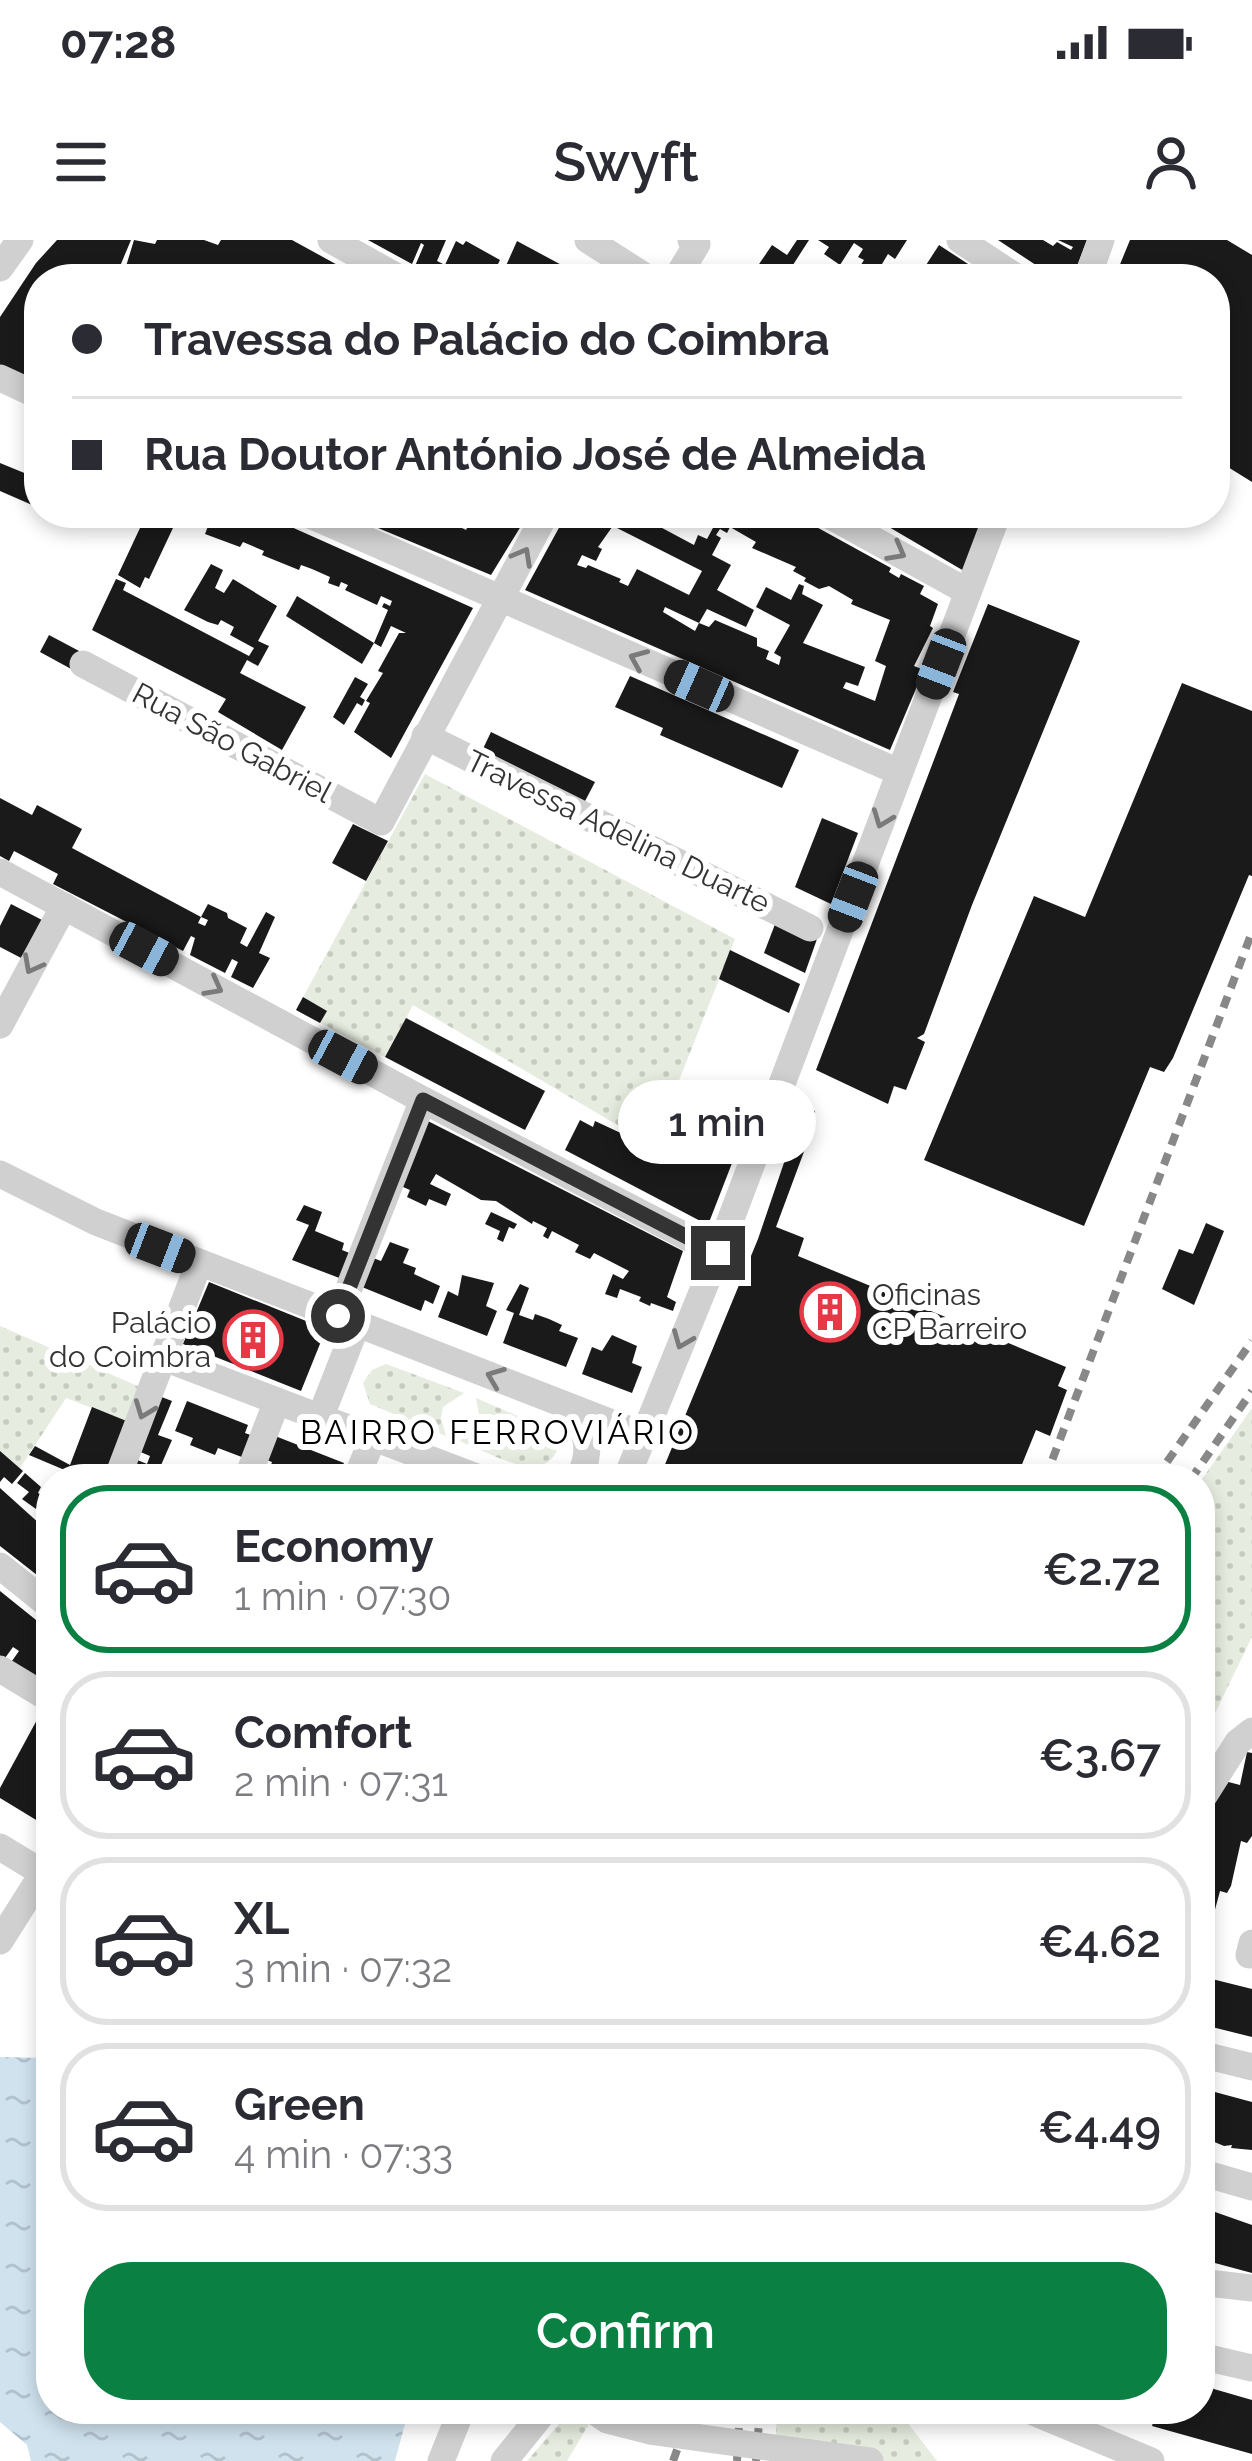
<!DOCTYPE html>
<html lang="en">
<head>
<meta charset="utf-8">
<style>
	:root { --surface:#fff; --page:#f7f7f7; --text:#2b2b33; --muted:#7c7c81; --line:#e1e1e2; --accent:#0b8043 }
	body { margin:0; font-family:Raleway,sans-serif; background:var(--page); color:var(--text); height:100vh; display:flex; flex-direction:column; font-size:45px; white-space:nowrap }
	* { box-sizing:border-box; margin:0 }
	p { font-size:39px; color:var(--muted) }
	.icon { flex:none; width:66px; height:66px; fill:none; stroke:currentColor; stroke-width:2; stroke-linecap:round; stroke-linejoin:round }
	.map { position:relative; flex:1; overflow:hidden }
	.drawer { position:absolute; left:36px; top:1224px; width:1179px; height:960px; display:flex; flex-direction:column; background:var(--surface); border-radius:48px; box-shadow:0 6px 18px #0003 }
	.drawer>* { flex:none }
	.top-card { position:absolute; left:24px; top:24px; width:1206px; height:264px; border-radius:48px; box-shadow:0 6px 18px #0003; display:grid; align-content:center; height:264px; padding:0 48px; background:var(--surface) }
	.end { position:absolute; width:54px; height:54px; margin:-27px; border:15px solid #333; background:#fff; box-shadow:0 0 0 6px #fff }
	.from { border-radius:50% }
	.bubble { position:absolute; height:84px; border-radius:42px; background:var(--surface); box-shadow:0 6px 18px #0003; font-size:39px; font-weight:600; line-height:84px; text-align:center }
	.car { position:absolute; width:36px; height:72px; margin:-36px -18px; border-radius:15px; box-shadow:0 0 9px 3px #0007; background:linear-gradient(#222 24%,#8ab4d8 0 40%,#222 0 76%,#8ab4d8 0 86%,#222 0) }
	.top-card b { display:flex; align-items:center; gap:42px; height:114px; font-size:45px }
	.top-card b+b { border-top:3px solid var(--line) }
	.top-card i { width:30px; height:30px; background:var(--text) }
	ul { padding:21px 0 0; list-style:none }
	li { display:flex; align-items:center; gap:36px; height:168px; margin:0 24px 18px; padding:0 24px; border:6px solid var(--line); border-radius:48px }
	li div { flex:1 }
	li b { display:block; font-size:45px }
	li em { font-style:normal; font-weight:600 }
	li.selected { border-color:var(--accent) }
	li>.icon { width:108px; height:108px; stroke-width:1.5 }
	.action { display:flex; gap:24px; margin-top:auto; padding:24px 48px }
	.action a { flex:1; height:138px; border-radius:48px; background:var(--accent); color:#fff; font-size:48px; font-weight:600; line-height:138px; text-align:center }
	.status { display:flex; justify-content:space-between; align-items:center; height:84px; padding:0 60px; background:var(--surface); direction:ltr }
	.status svg { height:33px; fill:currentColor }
	header { display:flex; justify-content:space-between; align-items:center; height:156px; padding:0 48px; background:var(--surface); font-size:54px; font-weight:600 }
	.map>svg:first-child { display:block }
	.grass { fill:url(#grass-dots) }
	.water { fill:url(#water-ripples) }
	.building { fill:#1a1a1a; fill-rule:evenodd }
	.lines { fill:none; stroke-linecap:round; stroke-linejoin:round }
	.minor { stroke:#d0d0d0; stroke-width:27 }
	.rail { stroke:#888; stroke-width:8; stroke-dasharray:12 9; stroke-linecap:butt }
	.minor-bridge { stroke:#d0d0d0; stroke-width:27 }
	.oneway { stroke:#7a7a7a }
	.route { stroke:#333; stroke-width:15 }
	.labels { text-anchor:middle; stroke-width:12; stroke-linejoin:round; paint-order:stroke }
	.street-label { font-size:30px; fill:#333; stroke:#fff }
	.poi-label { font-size:30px; fill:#333; stroke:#fff; text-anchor:start }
	.neighbourhood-label { font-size:33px; letter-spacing:3px; fill:#000; stroke:#fff }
</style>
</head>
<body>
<div class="status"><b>07:28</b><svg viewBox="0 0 49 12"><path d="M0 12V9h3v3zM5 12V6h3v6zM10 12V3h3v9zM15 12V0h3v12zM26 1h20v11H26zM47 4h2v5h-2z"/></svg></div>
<header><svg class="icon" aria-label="menu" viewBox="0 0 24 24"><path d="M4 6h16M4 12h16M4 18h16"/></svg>Swyft<svg class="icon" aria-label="person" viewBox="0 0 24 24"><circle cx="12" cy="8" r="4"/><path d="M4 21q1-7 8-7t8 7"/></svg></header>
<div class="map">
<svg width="1252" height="2221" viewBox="0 0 1252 2221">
	<defs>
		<pattern id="grass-dots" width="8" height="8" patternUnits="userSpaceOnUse" patternTransform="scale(3)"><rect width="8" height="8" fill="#e6ecdf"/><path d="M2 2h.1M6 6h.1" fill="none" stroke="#c6cbc0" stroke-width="1.8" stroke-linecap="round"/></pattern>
		<pattern id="water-ripples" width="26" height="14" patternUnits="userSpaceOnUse" patternTransform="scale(3)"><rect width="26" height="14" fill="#cfe2ee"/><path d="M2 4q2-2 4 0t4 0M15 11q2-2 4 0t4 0" fill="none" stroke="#b2c2cd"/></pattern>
	</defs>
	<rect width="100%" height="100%" fill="#fff"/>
	<!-- grass -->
	<g class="grass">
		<polygon points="425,534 735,699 653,906 413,765 385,817 296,770"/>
		<polygon points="0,1086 142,1148 129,1182 66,1158 20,1228 0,1212"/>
		<polygon points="386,1124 464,1153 443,1167 441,1178 446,1196 370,1164 363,1143 372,1130"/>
		<path d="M476 1158 550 1190 558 1208C543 1248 488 1211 459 1201L481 1185Z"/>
		<polygon points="1252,1168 1252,1397 1200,1504 1200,1242"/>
		<polygon points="572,2169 598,2169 567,2221 527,2221"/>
		<polygon points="777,2169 897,2169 937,2221 775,2221"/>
	</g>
	<!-- water -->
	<polygon class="water" points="0,1817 51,1818 51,2169 409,2169 395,2221 31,2221 27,2205 0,2182"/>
	<!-- building -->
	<g class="building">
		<polygon points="57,0 131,0 118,31 124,33 134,0 155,4 157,0 204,0 218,5 221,0 292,0 363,39 102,39 111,28 98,24 87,39 39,39 39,121 33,118 26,136 0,125 0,77 36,23"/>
		<polygon points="368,0 446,0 437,21 445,25 456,1 463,5 466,1 500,20 498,24 505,28 517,1 569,29 565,39 439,39 415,26 424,5 421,3 412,24"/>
		<polygon points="797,0 809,0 791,28 801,35 798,39 749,39 772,5 787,15"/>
		<polygon points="818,0 907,0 895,19 888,14 879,29 887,33 883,39 852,39 864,20 858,17 863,9 854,3 840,25 824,14 829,7"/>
		<polygon points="998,0 1043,0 1053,6 1057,2 1071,10 1073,7 1058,0 1087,0 1072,39 1057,39"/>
		<polygon points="1130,0 1227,0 1252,15 1252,242 1215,219 1215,39 1114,39"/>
		<polygon points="939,5 962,20 991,39 917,39"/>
		<polygon points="0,223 39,239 39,268 0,251"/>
		<polygon points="147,273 180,273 149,339 145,337 140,348 118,335"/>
		<polygon points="213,273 260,273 473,368 391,518 354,492 370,463 366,461 383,433 378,431 399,393 406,393 391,386 381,407 374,403 388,370 382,367 384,363 390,366 392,361 381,356 377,365 345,350 348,345 341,342 339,347 328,343 330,337 312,329 301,325 299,330 262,315 264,311 243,302 240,307 205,294"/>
		<polygon points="342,273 464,273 458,286 466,290 475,273 529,273 491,335"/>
		<path d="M567 273H622L598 307 602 309 596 321 582 315 577 325 586 328 588 325 621 339 619 342 628 346 637 329 689 355 702 331 617 288 626 273H634L694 305 698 295 707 299 721 273H791L891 328 889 332 899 338 901 334 924 346 920 354 938 364 930 386 933 388 914 426 924 430 890 510 525 350ZM730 287 756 302 752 308 796 327 793 331 806 338 804 341 819 349 829 346 853 360 851 364 890 380 875 421 886 426 875 461 843 448 846 442 858 446 865 427 803 403 823 365 802 354 804 346 799 344 791 360 766 347 756 367 790 385 774 413 781 417 779 425 766 419 769 411 757 406V398L715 380 709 387 699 383 695 391 663 372 665 367 699 383 707 369 746 387 754 370 717 350 731 325 712 315 721 298 716 295 720 289 727 293Z"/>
		<polygon points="865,273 934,274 986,273 964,331"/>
		<polygon points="211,324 223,330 215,348 224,353 233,339 277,366 258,401 269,406 258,426 247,420 240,433 306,467 282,510 218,472 226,459 92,390 116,339 126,343 123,350 249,416 254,408 230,395 234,387 221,380 218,385 208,382 184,370"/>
		<polygon points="297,356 374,403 362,424 286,376"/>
		<polygon points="988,364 1080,401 972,665 924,794 917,798 925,802 906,850 894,846 888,864 816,830 959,454 953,452"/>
		<polygon points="49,395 81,412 73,430 40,412"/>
		<polygon points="630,436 799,510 782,548 660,495 663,488 615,467"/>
		<polygon points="355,437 368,444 360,457 365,460 362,466 357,463 344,485 333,477"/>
		<polygon points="1182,443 1252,471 1252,636 1249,635 1173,818 1164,832 1150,827 1084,986 924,920 1034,656 1085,677"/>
		<polygon points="491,492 595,542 583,565 480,515"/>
		<polygon points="0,558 32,575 37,565 82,589 72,608 201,677 198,683 205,686 208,680 201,677 208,664 227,673 228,678 247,688 240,703 247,707 266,672 275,677 259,713 270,718 253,748 231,737 238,722 232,719 225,733 190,715 195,698 191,696 183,711 53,644 58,634 14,611 9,621 0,616"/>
		<polygon points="822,578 858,593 831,664 795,647"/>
		<polygon points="353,584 388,601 366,641 332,623"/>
		<polygon points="11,664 44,681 25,720 0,707 0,686"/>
		<polygon points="777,679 817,699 805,733 764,713"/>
		<polygon points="730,710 800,744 789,773 719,739"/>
		<polygon points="303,757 327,771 320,783 296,770"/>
		<polygon points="406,778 545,851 525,890 385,817"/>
		<polygon points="675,851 691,859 673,904 657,897"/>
		<polygon points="706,867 746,887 708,985 565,910 580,880 593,887 595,881 685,923"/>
		<polygon points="803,867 815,871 815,882 776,987 804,998 798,1016 1066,1127 1058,1146 1067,1150 1050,1196 1036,1190 1016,1239 659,1239 758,999"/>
		<polygon points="422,878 683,1011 667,1057 676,1062 673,1071 651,1063 650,1066 639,1061 641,1057 620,1049 617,1058 605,1054 613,1034 623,1039 629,1031 594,1013 590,1019 575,1012 579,1005 552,991 548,999 543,996 547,988 533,981 532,984 496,961 481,960 436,934 430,944 451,954 446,966 429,959 426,966 407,957 410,950 396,944"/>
		<polygon points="304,965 322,972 315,991 344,1003 342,1010 352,1014 342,1039 292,1020 309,985 296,980"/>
		<polygon points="491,972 517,984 514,989 509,987 503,1002 497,999 500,991 485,984"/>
		<polygon points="1206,983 1224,991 1194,1065 1162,1049 1179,1009 1193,1014"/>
		<polygon points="390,1002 409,1009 403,1023 416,1028 414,1034 440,1046 433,1064 425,1060 421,1071 357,1045 368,1016 381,1021"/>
		<polygon points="462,1035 494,1043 486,1066 497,1071 487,1096 438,1077 448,1051 458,1056"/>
		<polygon points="209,1042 326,1089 301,1151 183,1104"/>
		<polygon points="520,1044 529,1048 519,1075 533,1080 535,1074 549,1079 562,1085 559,1091 578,1098 566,1127 503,1103 514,1073 506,1070"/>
		<polygon points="612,1095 637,1106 632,1123 642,1127 632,1153 582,1134 592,1107 602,1111"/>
		<polygon points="159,1156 172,1161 158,1195 172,1200 155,1239 127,1239 135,1219 147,1224 150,1216 138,1211"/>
		<polygon points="187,1161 248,1185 245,1193 256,1197 247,1219 218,1208 215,1215 190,1205 193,1198 175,1191"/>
		<polygon points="92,1167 129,1182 107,1239 64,1239 67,1231 29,1215 35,1206 70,1225"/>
		<polygon points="270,1194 344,1223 337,1239 288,1239 289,1236 270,1228 272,1222 261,1218"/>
		<polygon points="0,1211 23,1231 12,1244 4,1237 0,1242"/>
		<polygon points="25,1233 41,1247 38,1253 43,1256 36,1269 22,1259 29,1252 17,1243"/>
		<polygon points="0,1248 51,1294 51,1346 0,1306"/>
		<polygon points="0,1351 51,1392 51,1426 40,1446 7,1428 19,1411 13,1407 0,1425"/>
		<polygon points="51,1454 51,1589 0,1558 0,1548"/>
		<polygon points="1247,1512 1252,1513 1252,1596 1247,1603 1241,1601 1231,1646 1227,1653 1220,1651 1206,1703 1200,1701 1200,1591 1217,1539 1240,1545"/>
		<polygon points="1200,1736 1252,1749 1252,1797 1200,1784"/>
		<polygon points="1200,1848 1252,1862 1252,1910 1231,1908 1232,1905 1224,1906 1200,1896"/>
		<polygon points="1200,1972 1215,1972 1252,1985 1252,2033 1200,2019"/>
		<polygon points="1200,2145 1252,2160 1252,2214 1152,2186 1157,2169 1200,2169"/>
	</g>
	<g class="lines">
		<!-- minor -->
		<g class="minor">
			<polyline points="331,0 401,39"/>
			<polyline points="588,0 649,39"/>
			<polyline points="960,0 1019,39"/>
			<polyline points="0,28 20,0"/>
			<polyline points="676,39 697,4 691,0"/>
			<polyline points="1087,39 1101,0"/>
			<polyline points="0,138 39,156"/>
			<polyline points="305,273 899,532"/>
			<polyline points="825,273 968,352"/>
			<polyline points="83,424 381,582 546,273"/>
			<polyline points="425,496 810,688"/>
			<polyline points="0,632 423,860 718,1013"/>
			<polyline points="0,785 64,666"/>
			<polyline points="0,934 96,982 643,1195"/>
			<polyline points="338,1076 423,860"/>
			<polyline points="164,1118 482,1239"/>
			<path d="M570 1167C588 1190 593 1213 578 1239"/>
			<polyline points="320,1178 357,1084"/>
			<polyline points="117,1239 199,1023"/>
			<polyline points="247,1239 277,1161"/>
			<polyline points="356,1239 373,1198"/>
			<polyline points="626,1239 718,1013 998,273"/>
			<polyline points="0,1326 51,1367"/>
			<polyline points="0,1429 43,1455"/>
			<polyline points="1200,1562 1238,1502 1252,1491"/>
			<polyline points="0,1607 51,1638"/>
			<polyline points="0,1701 43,1633"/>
			<polyline points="1249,1715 1252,1703"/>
			<polyline points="1200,1814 1252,1827"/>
			<polyline points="1200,1932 1252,1947"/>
			<polyline points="1200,2042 1252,2048"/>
			<polyline points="1200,2116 1252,2128"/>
			<polyline points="1026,2169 1151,2221"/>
			<polyline points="441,2221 462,2169"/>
			<polyline points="504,2221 546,2169"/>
		</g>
		<!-- rail -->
		<g class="rail">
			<polyline points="1045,1239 1252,692"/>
			<polyline points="1155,1239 1252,1101"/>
			<polyline points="1191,1239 1252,1151"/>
			<polyline points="673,2221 692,2169"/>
			<polyline points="737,2221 740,2169"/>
			<polyline points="756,2221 760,2169"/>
		</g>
		<!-- minor-bridge -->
		<polyline class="minor-bridge" points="591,2169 607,2180 650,2191 870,2221"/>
	</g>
	<!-- one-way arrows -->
	<defs><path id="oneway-chevron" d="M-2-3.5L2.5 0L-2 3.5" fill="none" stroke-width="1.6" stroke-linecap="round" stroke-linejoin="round" transform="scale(3)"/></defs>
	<g class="oneway">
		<use href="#oneway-chevron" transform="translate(897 312) rotate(29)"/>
		<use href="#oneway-chevron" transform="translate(523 316) rotate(-61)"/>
		<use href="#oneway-chevron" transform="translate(638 419) rotate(-157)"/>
		<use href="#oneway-chevron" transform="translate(882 579) rotate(111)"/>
		<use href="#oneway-chevron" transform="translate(32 725) rotate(118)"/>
		<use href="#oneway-chevron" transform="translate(214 747) rotate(28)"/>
		<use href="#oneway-chevron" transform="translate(682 1100) rotate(112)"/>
		<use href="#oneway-chevron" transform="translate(495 1137) rotate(-159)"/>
		<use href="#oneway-chevron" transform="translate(144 1170) rotate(111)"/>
	</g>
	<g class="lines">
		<!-- route -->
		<polyline class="route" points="338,1076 423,860 718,1013"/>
	</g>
	<!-- icons -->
	<defs>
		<g id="building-ring" transform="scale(3)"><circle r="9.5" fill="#fff" stroke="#e63946" stroke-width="1.5"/><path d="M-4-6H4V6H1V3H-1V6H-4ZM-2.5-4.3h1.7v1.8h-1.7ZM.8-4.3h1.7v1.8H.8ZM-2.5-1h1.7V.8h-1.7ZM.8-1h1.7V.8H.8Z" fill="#e63946"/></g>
	</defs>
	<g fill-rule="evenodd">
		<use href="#building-ring" x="830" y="1072"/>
		<use href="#building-ring" x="253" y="1100"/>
	</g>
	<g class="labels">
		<!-- street labels -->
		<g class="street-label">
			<text transform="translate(232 503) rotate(28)" y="10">Rua São Gabriel</text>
			<text transform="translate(618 592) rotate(26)" y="10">Travessa Adelina Duarte</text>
		</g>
		<!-- poi labels -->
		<g class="poi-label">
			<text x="872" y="1065">Oficinas<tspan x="872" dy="34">CP Barreiro</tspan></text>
			<text x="211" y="1093" text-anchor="end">Palácio<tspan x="211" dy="34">do Coimbra</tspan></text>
		</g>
		<!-- neighbourhood labels -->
		<g class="neighbourhood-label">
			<text x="498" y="1204">BAIRRO FERROVIÁRIO</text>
		</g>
	</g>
</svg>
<i class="end from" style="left:338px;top:1076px"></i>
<i class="end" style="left:718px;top:1013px"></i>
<div class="bubble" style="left:618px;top:840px;width:198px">1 min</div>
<i class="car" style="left:941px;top:424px;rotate:201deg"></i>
<i class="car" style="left:699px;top:446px;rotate:294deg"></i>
<i class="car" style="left:853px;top:657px;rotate:201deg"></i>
<i class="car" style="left:144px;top:709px;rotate:118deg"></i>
<i class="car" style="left:343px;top:817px;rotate:118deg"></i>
<i class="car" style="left:160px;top:1008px;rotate:111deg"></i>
<div class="top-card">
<b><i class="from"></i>Travessa do Palácio do Coimbra</b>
<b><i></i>Rua Doutor António José de Almeida</b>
</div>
<section class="drawer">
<ul>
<li class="selected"><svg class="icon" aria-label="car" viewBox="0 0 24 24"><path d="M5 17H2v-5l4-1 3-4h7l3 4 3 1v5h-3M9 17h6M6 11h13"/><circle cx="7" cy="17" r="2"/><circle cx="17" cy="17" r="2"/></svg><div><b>Economy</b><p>1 min · 07:30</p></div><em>€2.72</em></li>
<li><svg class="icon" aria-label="car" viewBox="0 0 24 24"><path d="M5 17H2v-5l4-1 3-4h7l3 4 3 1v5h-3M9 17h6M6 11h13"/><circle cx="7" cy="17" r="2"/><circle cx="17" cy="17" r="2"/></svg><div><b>Comfort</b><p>2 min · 07:31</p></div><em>€3.67</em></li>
<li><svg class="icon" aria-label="car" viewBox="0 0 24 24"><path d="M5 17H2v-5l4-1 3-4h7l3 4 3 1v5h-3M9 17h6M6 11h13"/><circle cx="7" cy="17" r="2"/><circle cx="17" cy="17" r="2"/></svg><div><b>XL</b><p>3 min · 07:32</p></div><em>€4.62</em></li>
<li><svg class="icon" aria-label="car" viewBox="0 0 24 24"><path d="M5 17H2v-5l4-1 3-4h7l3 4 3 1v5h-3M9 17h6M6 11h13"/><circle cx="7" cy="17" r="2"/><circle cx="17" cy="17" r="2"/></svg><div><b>Green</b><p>4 min · 07:33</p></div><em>€4.49</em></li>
</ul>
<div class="action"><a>Confirm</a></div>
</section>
</div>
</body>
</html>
